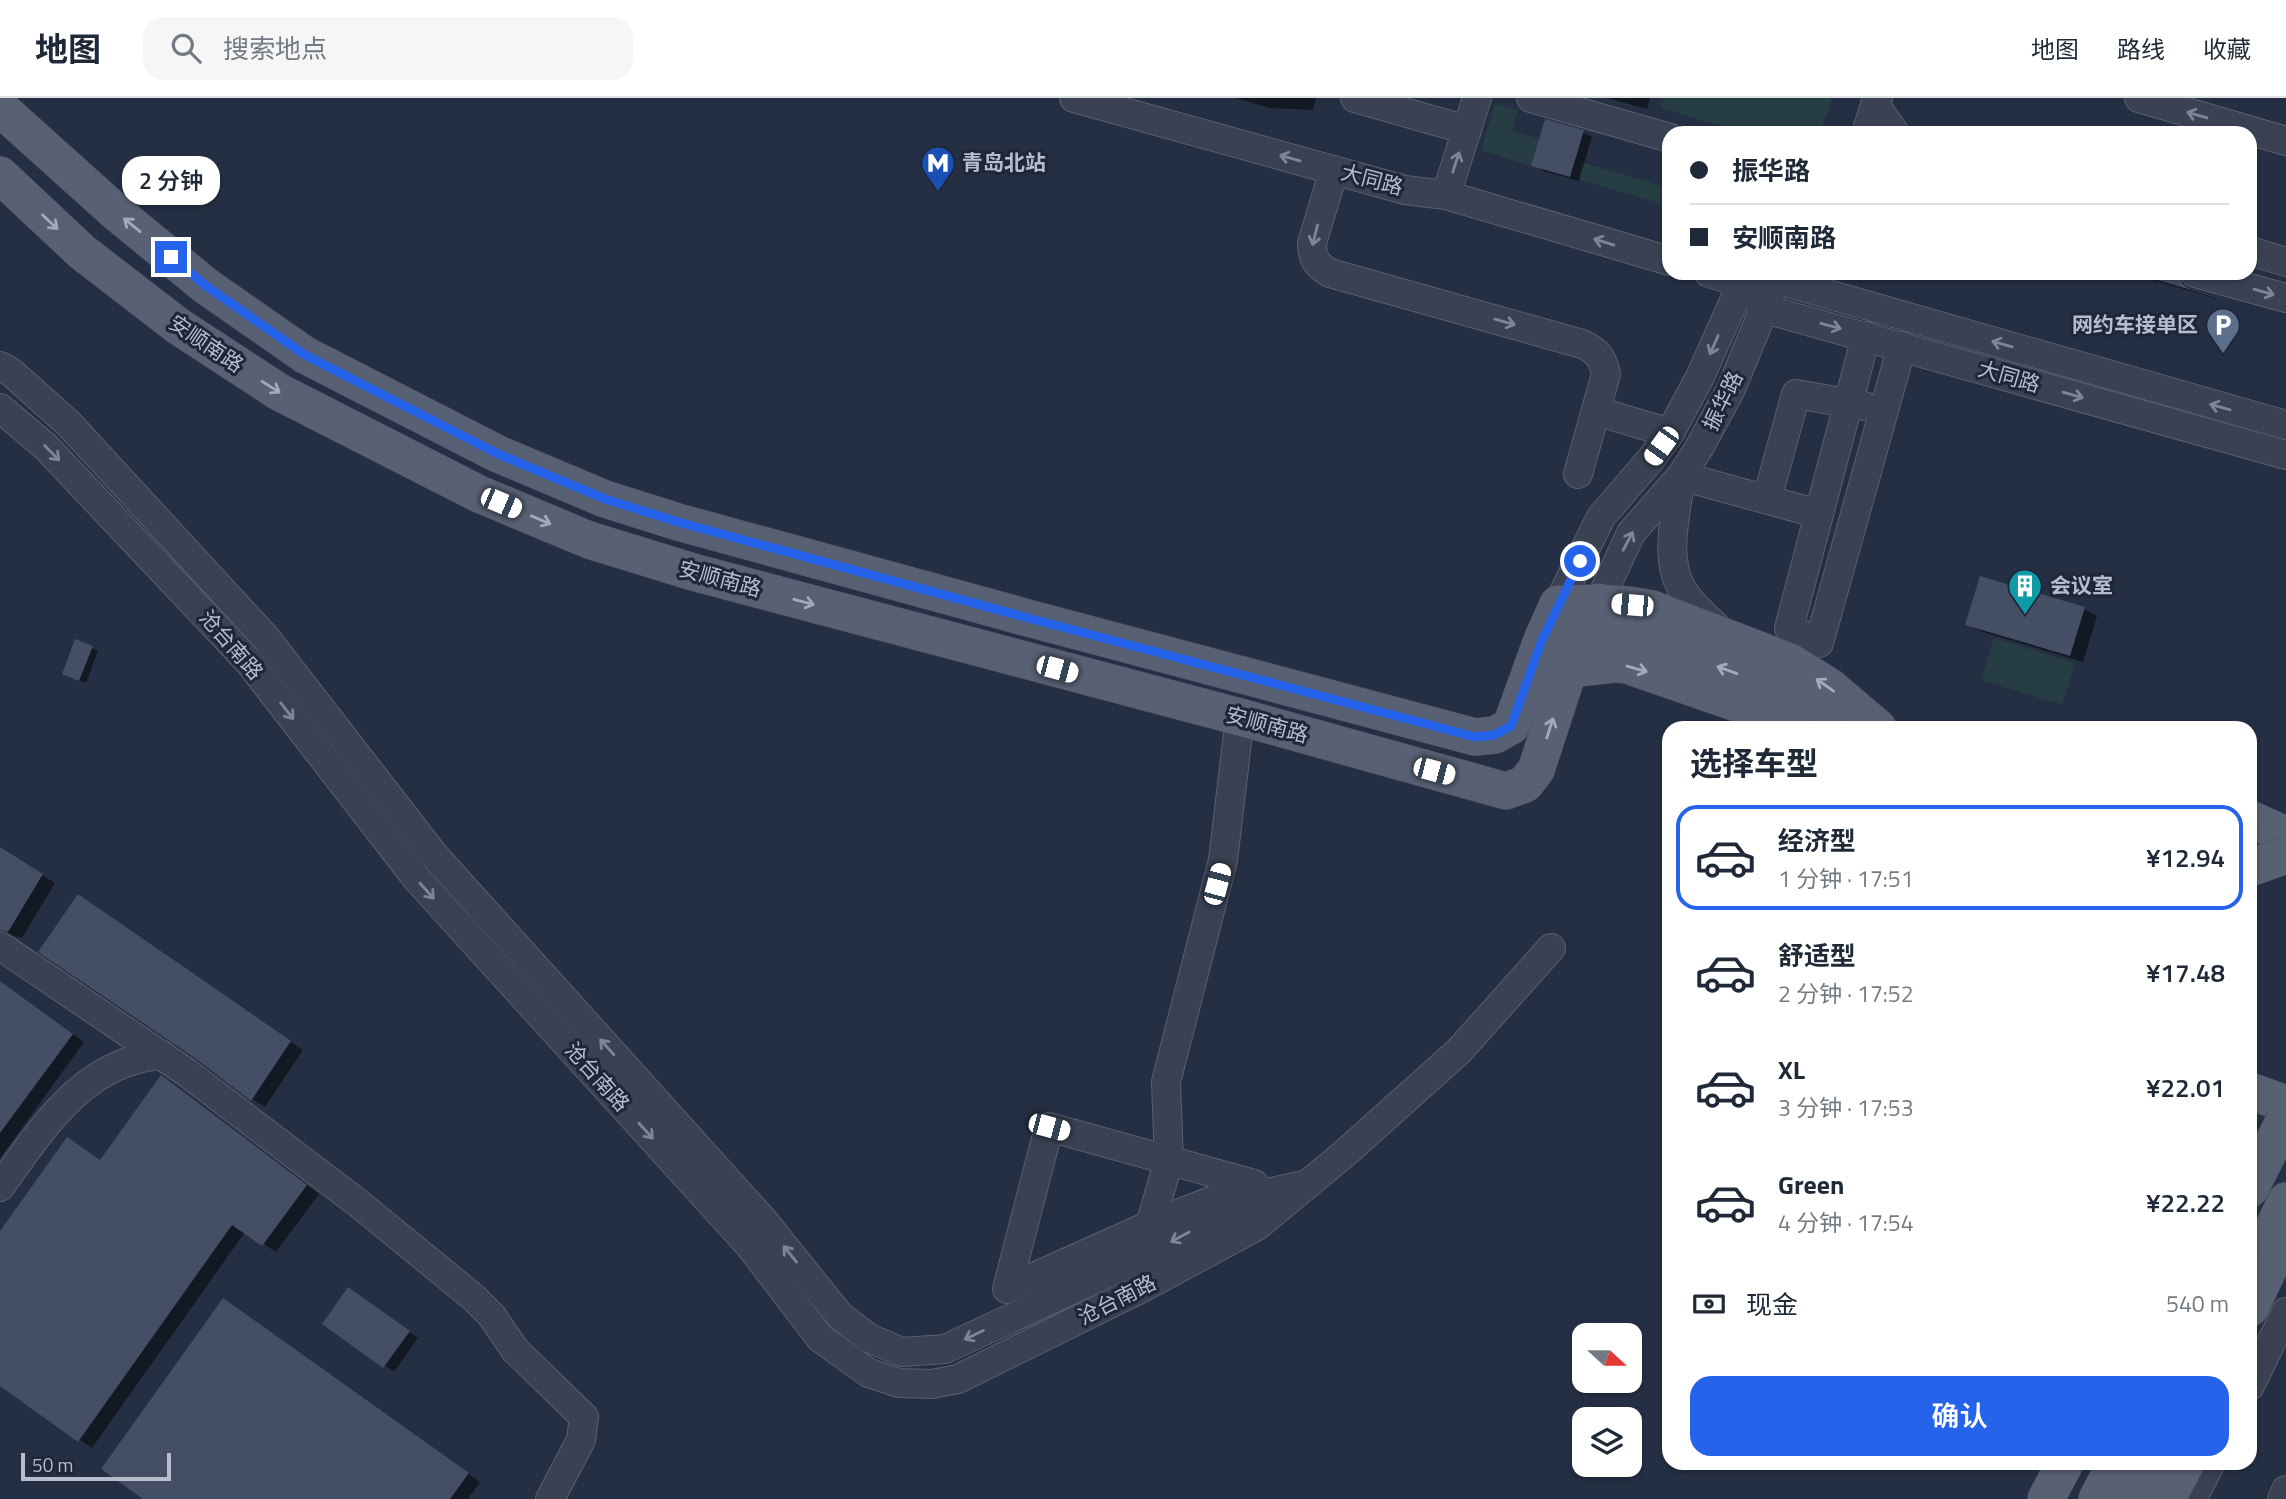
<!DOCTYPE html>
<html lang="zh">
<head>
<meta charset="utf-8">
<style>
	:root { --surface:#fff; --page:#f6f6f7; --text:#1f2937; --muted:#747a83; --line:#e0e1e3; --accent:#2563eb }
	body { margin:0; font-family:"Titillium Web","Noto Sans SC",sans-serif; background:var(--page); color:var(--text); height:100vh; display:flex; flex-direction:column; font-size:26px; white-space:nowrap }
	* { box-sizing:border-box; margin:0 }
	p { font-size:23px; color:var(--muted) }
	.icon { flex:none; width:38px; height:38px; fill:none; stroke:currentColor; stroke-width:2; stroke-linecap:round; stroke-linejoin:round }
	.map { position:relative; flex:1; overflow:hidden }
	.panel { position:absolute; left:1662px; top:623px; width:595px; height:749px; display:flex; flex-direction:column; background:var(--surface); border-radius:21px; box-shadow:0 2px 5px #0004 }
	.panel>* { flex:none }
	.hud { position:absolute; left:1662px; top:28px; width:595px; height:154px; border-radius:21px; box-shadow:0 2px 5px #0004; display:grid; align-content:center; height:154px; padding:0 28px; background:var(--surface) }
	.needle { width:46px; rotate:111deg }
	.buttons { position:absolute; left:1572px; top:1225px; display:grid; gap:14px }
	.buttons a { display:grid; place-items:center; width:70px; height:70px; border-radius:14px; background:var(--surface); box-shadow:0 2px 5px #0004; font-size:35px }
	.scale { position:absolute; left:21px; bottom:18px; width:150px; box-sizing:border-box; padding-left:7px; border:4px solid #b7bdcd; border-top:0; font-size:19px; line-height:24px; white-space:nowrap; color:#b7bdcd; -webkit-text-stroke:5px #1e2638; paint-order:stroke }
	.end { position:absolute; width:32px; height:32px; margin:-16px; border:9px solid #2563eb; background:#fff; box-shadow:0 0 0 4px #fff }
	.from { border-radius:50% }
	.bubble { position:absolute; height:49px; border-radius:21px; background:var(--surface); box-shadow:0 2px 5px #0004; font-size:23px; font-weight:600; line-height:49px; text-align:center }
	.car { position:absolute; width:21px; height:42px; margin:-21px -10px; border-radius:9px; box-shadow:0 0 5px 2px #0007; background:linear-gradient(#fff 24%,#345 0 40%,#fff 0 76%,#345 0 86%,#fff 0) }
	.hud b { display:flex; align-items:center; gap:24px; height:66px; font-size:26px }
	.hud b+b { border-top:2px solid var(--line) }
	.hud i { width:18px; height:18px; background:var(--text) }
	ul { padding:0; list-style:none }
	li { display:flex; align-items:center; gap:21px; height:105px; margin:0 14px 10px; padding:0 14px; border:4px solid transparent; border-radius:21px }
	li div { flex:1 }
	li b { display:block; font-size:26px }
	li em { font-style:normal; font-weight:600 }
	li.active { border-color:var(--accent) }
	li>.icon { width:63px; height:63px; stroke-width:1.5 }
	h2 { padding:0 28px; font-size:32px; line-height:84px }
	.pay { display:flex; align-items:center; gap:18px; height:77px; padding:0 28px; font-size:26px }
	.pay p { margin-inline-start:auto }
	.action { display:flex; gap:14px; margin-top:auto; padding:14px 28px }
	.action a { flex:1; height:80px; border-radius:21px; background:var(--accent); color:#fff; font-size:28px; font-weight:600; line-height:80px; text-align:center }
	header { display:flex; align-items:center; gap:42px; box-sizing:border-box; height:98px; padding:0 35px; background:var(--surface); border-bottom:2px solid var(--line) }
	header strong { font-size:33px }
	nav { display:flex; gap:38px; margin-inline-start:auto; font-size:24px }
	.search { width:490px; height:63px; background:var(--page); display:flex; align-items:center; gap:18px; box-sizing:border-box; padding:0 24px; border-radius:21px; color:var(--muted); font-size:26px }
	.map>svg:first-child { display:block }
	.green { fill:#273d44 }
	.shadow { fill:#0007 }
	.building { fill:#444e65 }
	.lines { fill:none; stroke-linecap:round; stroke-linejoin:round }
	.minor-casing { stroke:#585f70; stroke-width:30 }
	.major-casing { stroke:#444a5c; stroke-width:38 }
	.minor { stroke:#3a4153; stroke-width:28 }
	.major { stroke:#586073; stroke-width:37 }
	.major-bridge-casing { stroke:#444a5c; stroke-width:38; stroke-linecap:butt }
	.major-bridge { stroke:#586073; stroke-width:37 }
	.oneway { stroke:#7f8596 }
	.oneway2 { stroke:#a4aabb }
	.route { stroke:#2563eb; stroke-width:9 }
	.labels { text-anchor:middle; stroke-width:6; stroke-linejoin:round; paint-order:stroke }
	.poi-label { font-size:21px; font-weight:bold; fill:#b7bdcd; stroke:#1e2638; text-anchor:start }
	.street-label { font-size:21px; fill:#b7bdcd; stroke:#1e2638 }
</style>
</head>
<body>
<header>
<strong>地图</strong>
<div class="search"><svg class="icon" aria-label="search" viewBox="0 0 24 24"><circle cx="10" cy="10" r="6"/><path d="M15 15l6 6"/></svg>搜索地点</div>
<nav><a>地图</a><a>路线</a><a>收藏</a></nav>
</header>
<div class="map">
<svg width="2286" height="1401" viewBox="0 0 2286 1401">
	<rect width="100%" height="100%" fill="#252f43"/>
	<!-- green -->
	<g class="green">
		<polygon points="1664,0 1830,0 1832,1 1820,35 1744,35 1661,10"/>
		<polygon points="1495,6 1518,12 1512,33 1539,41 1531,68 1481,52"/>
		<polygon points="1582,64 1669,90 1669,108 1577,81"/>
		<polygon points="1994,540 2075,565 2062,607 1981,582"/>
	</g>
	<!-- shadow -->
	<g class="shadow">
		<polygon points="1235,0 1316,0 1313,12 1270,10"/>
		<polygon points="1607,0 1650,0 1647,11"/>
		<polygon points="1583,34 1592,39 1579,83 1543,73 1533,67"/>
		<polygon points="2128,175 2189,175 2188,187 2191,192 2228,204"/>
		<polygon points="2084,511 2097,518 2083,564 1980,533 1967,526"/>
		<polygon points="92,550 98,553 86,585 70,579"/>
		<polygon points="0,751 55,785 22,840 13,838 0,831"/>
		<polygon points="91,806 303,952 265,1009 252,1001"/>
		<polygon points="0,883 84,944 0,1060"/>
		<polygon points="162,980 319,1096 276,1154 245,1134 92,1350 0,1286 0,1136 101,1064"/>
		<polygon points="358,1197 418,1240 394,1274 324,1226"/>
		<polygon points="224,1202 480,1384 468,1401 146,1401"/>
	</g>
	<!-- building -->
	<g class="building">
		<polygon points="1545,21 1584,32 1570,79 1531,68"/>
		<polygon points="2148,175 2179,175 2183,186 2190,191 2239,206 2147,179"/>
		<polygon points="1980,478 2085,509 2070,558 1965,527"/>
		<polygon points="75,541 93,548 79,583 62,576"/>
		<polygon points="0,749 43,776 8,834 0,832"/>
		<polygon points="78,796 291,943 251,1003 195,960 38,854"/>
		<polygon points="0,883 73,936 0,1035"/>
		<polygon points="161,977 307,1087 262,1148 232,1127 78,1344 0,1288 0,1133 67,1039 100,1062"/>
		<polygon points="348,1189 410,1233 383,1270 322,1226"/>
		<polygon points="223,1200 469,1375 450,1401 143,1401 101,1371"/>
	</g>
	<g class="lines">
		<!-- minor casing -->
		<g class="minor-casing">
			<g id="minor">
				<polyline points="1074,0 1405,92 1446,97 1670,163"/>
				<polyline points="1355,0 1467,32"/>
				<polyline points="1531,0 1670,40"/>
				<polyline points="1878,0 1875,7 1895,35"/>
				<polyline points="2139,0 2286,43"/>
				<polyline points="1866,35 1875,7"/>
				<path d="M1334 72 1312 145C1312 160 1317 168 1330 175L1582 246C1596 252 1603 260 1606 276L1578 376"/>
				<polyline points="1446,97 1477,0"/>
				<polyline points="2250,153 2286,164"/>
				<polyline points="1709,175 1742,185 1765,211 2286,357"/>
				<polyline points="2195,175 2286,200"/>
				<polyline points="1866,238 1789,530 1819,545 1902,248"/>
				<polyline points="0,268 11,274 69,326 266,540 434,757 763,1122 840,1218 869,1240 902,1254 945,1251 1140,1160 1250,1102 1262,1096 1304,1087"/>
				<polyline points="0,310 46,349 249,564 417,781 750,1148 820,1240 869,1275 899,1285 932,1286 958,1281 1144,1189 1257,1128 1344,1056 1459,953 1551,850"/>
				<polyline points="1596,313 1670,335"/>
				<polyline points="1767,401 1796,296 1864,308"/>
				<polyline points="1599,504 1631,435 1681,378 1699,350 1731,291 1771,194"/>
				<polyline points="1558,506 1601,419 1651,361 1670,335 1700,279 1742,185 1775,181 2286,327"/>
				<path d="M1723 536C1710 522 1692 508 1682 491 1663 459 1677 412 1681 378L1819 416"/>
				<polyline points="0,848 186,974 358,1105 473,1199 492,1218 515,1252 584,1319 581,1342 550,1401"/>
				<polygon points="1049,1029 1254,1086 1150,1127 1007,1191"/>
				<path d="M0 1089C42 1031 84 962 162 957"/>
				<polyline points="1150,1127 1169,1062 1166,984 1223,762 1240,619"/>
				<polyline points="2250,1288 2286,1214"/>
				<polyline points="2192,1401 2211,1365"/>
				<polyline points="2282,1401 2286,1392"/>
			</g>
		</g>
		<!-- major casing -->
		<g class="major-casing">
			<g id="major">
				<path d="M0 10 118 116 206 188 305 257 498 356 605 401 678 424 1028 520 1475 639 1495 637 1511 628 1542 542 1558 506C1590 505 1621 504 1652 511L1790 564 1830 589 1878 630"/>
				<polyline points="0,77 82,154 178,228 279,294 479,396 589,442 693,474 1240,619 1506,693 1525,686 1536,672 1569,571 1599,504"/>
				<polyline points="1561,541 1627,538 1668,550 1782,592 1820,621 1827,630"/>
				<polyline points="1550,573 1615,566 1627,567 1777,619 1792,630"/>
				<polyline points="2250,721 2286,737"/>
				<polyline points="2250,993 2286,1006"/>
				<polyline points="2262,1154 2286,1103"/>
				<polyline points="2250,1210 2286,1134"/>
				<polyline points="2046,1401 2065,1365"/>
				<polyline points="2097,1401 2116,1365"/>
				<polyline points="2134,1401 2153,1365"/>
				<polyline points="2167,1401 2186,1365"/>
			</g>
		</g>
		<!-- minor -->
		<use href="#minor" class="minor"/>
		<!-- major -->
		<use href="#major" class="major"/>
		<!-- major-bridge casing -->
		<g class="major-bridge-casing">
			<g id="major-bridge">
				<polyline points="2250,770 2286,757"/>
				<polyline points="2250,1091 2286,1019"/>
			</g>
		</g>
		<!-- major-bridge -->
		<use href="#major-bridge" class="major-bridge"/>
	</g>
	<!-- one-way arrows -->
	<defs><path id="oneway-shaft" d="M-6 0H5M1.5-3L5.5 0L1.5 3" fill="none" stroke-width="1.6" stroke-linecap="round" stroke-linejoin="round" transform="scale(1.75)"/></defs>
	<g class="oneway">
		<use href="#oneway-shaft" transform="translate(2197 17) rotate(-164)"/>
		<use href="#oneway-shaft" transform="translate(1290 60) rotate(-164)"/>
		<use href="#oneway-shaft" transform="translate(1456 64) rotate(-72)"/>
		<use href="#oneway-shaft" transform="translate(1315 137) rotate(104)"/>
		<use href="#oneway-shaft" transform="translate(1604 144) rotate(-163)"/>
		<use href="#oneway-shaft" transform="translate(2264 194) rotate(16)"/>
		<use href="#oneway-shaft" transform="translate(1505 224) rotate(16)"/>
		<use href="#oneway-shaft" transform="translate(1831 228) rotate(15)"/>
		<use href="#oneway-shaft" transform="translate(2002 246) rotate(-164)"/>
		<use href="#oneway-shaft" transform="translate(1714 247) rotate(114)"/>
		<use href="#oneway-shaft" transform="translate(2073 297) rotate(16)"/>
		<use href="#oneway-shaft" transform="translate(2220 309) rotate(-164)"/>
		<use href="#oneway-shaft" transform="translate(52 355) rotate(45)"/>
		<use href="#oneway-shaft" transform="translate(1628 443) rotate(-62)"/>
		<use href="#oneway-shaft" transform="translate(287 613) rotate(52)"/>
		<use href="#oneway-shaft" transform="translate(427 793) rotate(48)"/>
		<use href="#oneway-shaft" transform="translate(607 949) rotate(-132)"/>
		<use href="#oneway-shaft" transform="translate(646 1033) rotate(48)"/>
		<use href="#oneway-shaft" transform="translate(1180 1139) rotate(152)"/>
		<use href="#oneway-shaft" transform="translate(790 1156) rotate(-129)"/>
		<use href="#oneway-shaft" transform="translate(974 1237) rotate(154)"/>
	</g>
	<g class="oneway2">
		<use href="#oneway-shaft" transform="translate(50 124) rotate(43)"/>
		<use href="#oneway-shaft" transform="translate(132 127) rotate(-141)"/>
		<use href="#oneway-shaft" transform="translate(271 289) rotate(32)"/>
		<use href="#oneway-shaft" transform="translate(541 422) rotate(23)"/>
		<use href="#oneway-shaft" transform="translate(804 504) rotate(15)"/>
		<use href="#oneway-shaft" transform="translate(1637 571) rotate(16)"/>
		<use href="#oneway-shaft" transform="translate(1727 572) rotate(-160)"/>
		<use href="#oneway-shaft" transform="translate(1825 587) rotate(-145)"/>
		<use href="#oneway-shaft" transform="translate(1550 630) rotate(-72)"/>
	</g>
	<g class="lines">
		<!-- route -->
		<polyline class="route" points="171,159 206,188 305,257 498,356 605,401 678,424 1028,520 1475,639 1494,637 1511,628 1542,542 1580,463"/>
	</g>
	<!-- icons -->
	<defs>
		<g id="metro-pin" transform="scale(1.75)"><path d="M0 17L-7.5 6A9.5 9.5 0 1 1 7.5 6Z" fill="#1a4fb4" stroke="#1e2638"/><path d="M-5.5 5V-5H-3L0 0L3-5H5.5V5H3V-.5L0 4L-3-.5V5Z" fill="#fff"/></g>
		<g id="parking-pin" transform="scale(1.75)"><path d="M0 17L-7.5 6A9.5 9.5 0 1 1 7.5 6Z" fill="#5c6f8a" stroke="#1e2638"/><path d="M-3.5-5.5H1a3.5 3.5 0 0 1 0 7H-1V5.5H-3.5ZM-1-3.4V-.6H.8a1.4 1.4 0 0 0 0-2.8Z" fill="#fff"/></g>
		<g id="building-pin" transform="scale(1.75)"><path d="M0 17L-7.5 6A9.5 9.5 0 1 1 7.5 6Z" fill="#0f9aa8" stroke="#1e2638"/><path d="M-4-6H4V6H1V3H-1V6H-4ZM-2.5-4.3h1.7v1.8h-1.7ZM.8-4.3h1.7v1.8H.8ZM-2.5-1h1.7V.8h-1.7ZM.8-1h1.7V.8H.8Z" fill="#fff"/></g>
	</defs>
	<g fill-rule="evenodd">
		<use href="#metro-pin" x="938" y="65"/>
		<use href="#parking-pin" x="2223" y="227"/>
		<use href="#building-pin" x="2025" y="488"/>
	</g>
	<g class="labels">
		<!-- poi labels -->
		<g class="poi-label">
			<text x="962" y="72">青岛北站</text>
			<text x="2198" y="234" text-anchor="end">网约车接单区</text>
			<text x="2050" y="495">会议室</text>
		</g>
		<!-- street labels -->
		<g class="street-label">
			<text transform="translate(1372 82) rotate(15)" y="7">大同路</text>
			<text transform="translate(206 246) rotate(34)" y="7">安顺南路</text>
			<text transform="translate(2009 279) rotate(16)" y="7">大同路</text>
			<text transform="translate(1723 303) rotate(-64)" y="7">振华路</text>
			<text transform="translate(720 481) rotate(15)" y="7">安顺南路</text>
			<text transform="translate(231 547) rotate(49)" y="7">沧台南路</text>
			<text transform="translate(1267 627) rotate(15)" y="7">安顺南路</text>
			<text transform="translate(597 979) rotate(48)" y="7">沧台南路</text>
			<text transform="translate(1117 1202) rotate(-27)" y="7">沧台南路</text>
		</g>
	</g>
</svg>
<div class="buttons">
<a><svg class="needle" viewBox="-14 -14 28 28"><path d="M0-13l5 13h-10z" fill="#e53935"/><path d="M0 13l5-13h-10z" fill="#747a83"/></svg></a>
<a><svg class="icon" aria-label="layers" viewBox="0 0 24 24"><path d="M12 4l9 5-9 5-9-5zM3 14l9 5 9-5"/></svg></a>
</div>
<div class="scale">50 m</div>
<i class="end from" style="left:1580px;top:463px"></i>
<i class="end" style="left:171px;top:159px"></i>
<div class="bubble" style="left:122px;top:58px;width:98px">2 分钟</div>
<i class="car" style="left:1661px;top:348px;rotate:216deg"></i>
<i class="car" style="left:501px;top:405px;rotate:113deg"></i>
<i class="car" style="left:1632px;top:507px;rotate:275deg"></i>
<i class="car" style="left:1057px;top:571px;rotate:105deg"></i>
<i class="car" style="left:1434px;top:673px;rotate:105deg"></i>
<i class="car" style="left:1217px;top:786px;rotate:15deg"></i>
<i class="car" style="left:1049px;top:1029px;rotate:105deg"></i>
<div class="hud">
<b><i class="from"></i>振华路</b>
<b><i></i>安顺南路</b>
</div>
<section class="panel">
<h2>选择车型</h2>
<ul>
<li class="active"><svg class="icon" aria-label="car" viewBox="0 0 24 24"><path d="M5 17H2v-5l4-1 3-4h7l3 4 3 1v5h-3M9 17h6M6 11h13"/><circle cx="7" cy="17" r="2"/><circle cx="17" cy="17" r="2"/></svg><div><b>经济型</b><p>1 分钟 · 17:51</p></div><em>¥12.94</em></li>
<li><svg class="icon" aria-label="car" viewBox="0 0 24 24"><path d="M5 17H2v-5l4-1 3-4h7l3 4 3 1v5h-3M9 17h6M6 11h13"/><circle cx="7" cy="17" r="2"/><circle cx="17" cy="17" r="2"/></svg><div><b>舒适型</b><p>2 分钟 · 17:52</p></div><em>¥17.48</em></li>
<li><svg class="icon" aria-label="car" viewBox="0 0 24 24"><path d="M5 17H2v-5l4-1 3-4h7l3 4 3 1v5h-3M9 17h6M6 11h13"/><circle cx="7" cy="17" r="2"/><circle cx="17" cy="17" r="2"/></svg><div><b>XL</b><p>3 分钟 · 17:53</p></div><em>¥22.01</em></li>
<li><svg class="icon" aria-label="car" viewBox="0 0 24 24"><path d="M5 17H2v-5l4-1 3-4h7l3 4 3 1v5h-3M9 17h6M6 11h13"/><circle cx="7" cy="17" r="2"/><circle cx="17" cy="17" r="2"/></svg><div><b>Green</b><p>4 分钟 · 17:54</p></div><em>¥22.22</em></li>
</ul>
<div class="pay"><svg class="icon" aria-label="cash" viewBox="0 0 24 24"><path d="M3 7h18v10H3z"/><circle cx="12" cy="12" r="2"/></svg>现金<p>540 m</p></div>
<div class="action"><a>确认</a></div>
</section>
</div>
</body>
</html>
